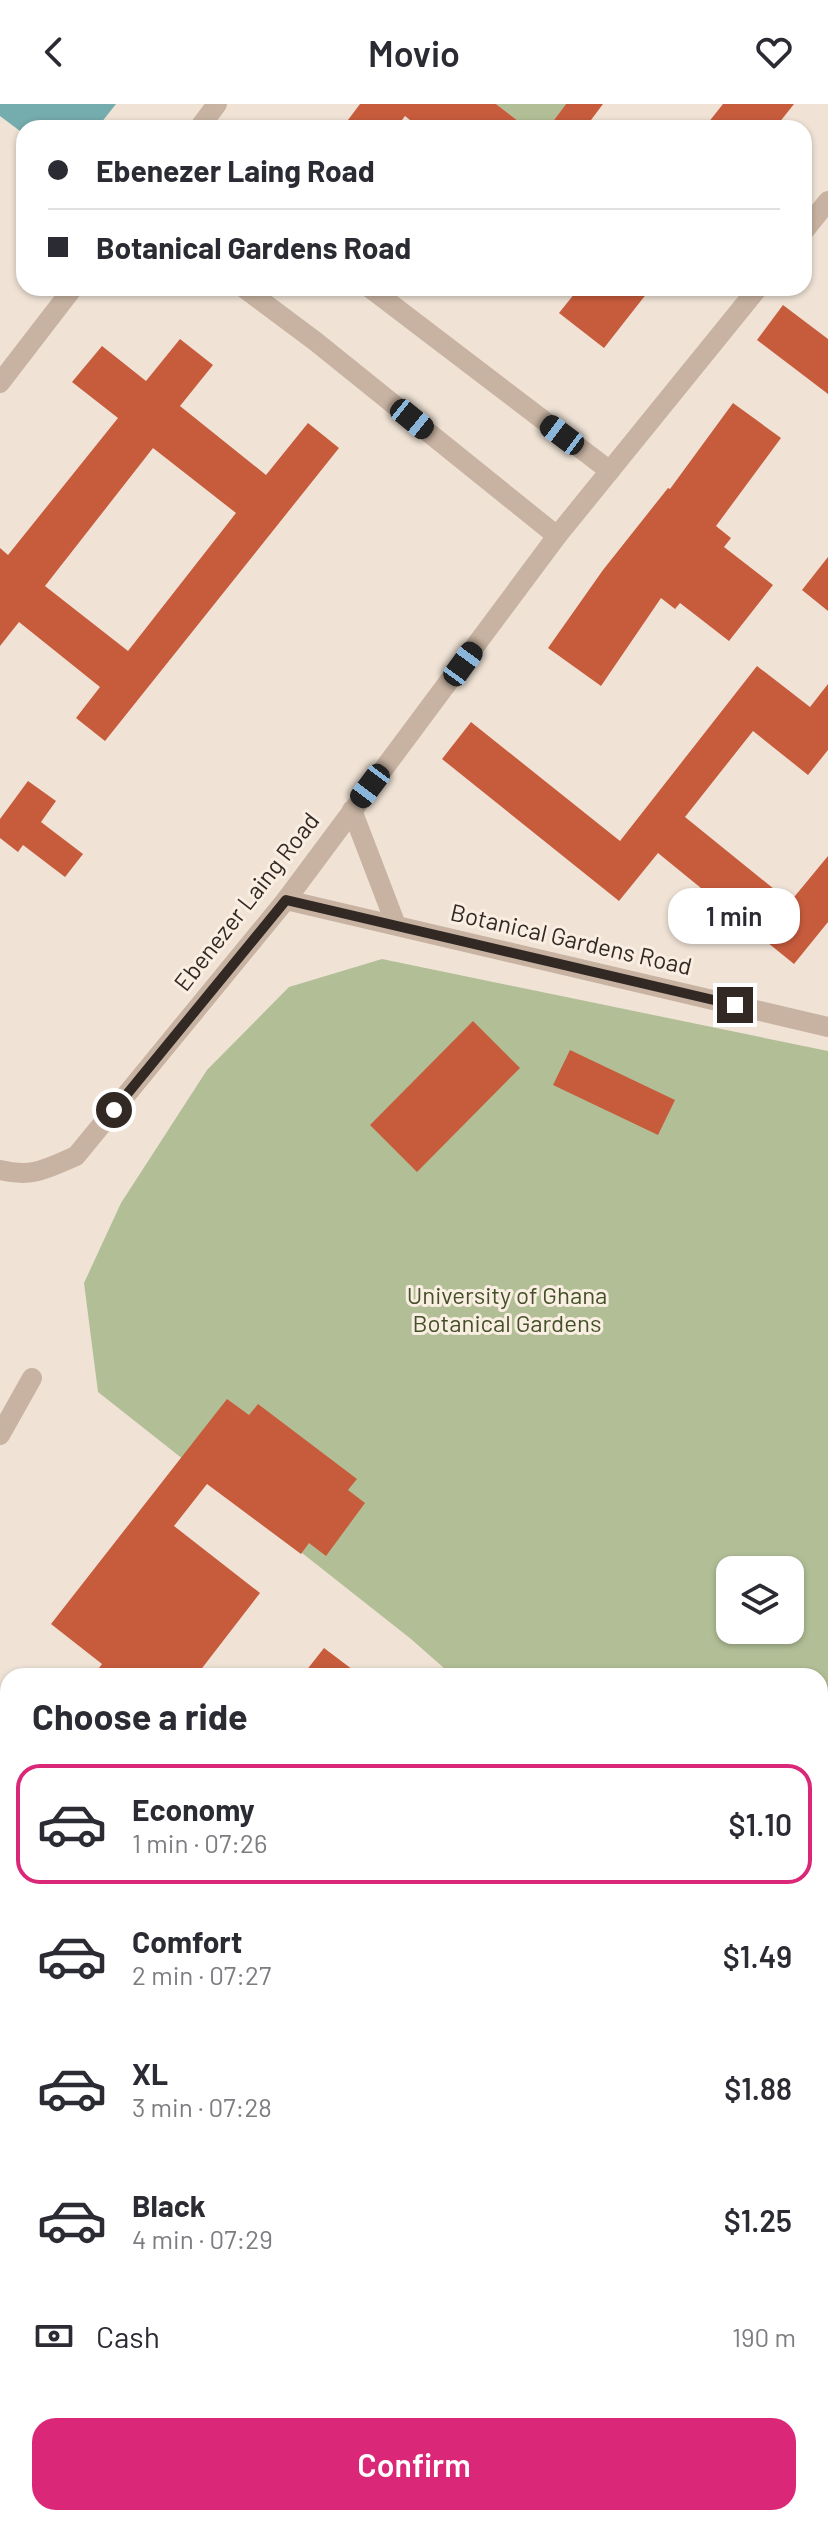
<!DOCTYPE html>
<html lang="en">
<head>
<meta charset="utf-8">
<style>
	:root { --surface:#fff; --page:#f2f2f3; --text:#2b2b33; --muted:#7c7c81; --line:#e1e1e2; --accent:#db2777 }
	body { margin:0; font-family:Barlow,sans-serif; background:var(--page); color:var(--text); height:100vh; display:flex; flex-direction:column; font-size:30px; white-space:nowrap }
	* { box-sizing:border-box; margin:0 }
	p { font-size:26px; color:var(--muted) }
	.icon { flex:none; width:44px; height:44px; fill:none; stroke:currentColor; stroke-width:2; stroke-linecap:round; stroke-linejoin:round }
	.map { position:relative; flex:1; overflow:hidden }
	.panel { position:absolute; left:0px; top:1564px; width:828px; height:858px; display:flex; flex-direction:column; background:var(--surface); border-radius:24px 24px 0 0; box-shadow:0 2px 6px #0004 }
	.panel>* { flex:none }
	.guide { position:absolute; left:16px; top:16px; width:796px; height:176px; border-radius:24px; box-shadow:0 2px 6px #0004; display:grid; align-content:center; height:176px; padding:0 32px; background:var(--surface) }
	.controls { position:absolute; left:716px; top:1452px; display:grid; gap:16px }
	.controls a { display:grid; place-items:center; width:88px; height:88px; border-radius:16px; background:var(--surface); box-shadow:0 2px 6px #0004; font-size:40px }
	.end { position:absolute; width:36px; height:36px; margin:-18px; border:10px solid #332924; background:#fff; box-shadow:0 0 0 4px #fff }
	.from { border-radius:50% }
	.bubble { position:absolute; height:56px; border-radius:24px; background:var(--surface); box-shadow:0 2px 6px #0004; font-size:26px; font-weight:600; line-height:56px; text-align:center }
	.car { position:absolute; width:24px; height:48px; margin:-24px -12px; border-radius:10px; box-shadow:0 0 6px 2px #0007; background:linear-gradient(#222 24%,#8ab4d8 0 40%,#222 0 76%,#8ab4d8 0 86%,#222 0) }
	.guide b { display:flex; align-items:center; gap:28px; height:76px; font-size:30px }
	.guide b+b { border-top:2px solid var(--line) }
	.guide i { width:20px; height:20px; background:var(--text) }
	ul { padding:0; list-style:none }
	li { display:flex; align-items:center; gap:24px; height:120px; margin:0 16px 12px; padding:0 16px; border:4px solid transparent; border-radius:24px }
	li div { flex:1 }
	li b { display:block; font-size:30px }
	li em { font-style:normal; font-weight:600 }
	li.current { border-color:var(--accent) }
	li>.icon { width:72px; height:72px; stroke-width:1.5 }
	h2 { padding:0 32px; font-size:36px; line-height:96px }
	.pay { display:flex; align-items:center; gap:20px; height:88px; padding:0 32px; font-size:30px }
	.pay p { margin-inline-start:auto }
	.cta { display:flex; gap:16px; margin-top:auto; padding:16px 32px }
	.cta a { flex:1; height:92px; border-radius:24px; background:var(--accent); color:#fff; font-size:32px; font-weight:600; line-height:92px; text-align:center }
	header { display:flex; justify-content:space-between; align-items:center; height:104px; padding:0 32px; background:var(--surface); font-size:36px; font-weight:600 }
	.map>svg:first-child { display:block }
	.green { fill:#b2bf96; fill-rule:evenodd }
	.water { fill:#75acad }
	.building { fill:#c75c3d; fill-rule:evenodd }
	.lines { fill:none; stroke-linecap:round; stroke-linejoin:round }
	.minor { stroke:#c8b3a2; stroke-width:20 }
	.route { stroke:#332924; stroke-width:10 }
	.labels { text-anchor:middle; stroke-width:6; stroke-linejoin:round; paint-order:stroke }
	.street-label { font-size:24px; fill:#332924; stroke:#f9eee1 }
	.park-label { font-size:24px; fill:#435128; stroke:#f9eee1 }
</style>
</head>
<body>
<header><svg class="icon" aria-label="back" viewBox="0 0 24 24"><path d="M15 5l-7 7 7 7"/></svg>Movio<svg class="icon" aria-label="heart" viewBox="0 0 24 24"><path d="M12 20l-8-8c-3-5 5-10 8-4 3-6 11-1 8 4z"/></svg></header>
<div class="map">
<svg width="828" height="2421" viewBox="0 0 828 2421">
	<rect width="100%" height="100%" fill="#f0e3d6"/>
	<!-- green -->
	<g class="green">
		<polygon points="496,0 566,0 548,24 527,24"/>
		<path d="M382 855 828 947V2421H123L118 2414H820V1572H453L411 1535 98 1288 84 1179 121 1099 207 966 289 883ZM730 1466H790V1526H730Z"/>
	</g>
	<!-- water -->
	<polygon class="water" points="0,0 116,0 97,24 24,24 24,30 0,12"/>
	<!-- building -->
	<g class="building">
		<polygon points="360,0 496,0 527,24 420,24 405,12 396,24 342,24"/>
		<polygon points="566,0 603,0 585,24 548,24"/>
		<polygon points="723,0 794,0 775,24 704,24"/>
		<polygon points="579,184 651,184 604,244 559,209"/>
		<polygon points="783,201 828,235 828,290 757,236"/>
		<path d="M180 235 213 261 180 302 266 371 308 319 339 344 105 637 76 614 100 583 19 518 0 542V444L8 451 118 314 72 278 102 242 146 277ZM153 344 236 409 128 547 45 482Z"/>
		<polygon points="733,299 781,334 716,422 731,434 724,443 773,481 729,537 680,499 675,505 661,494 601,582 548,544 603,466 668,384 670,385"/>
		<polygon points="828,453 828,507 802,486"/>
		<polygon points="757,562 810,603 828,580 828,646 808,671 753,627 685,713 790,798 828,752 828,818 794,860 658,749 619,797 442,655 471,618 620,737"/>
		<polygon points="28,677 56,697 41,718 83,750 65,773 23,741 18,748 0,734 0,715"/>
		<polygon points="473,917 520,964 417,1068 370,1021"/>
		<polygon points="570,946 675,996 658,1031 553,981"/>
		<polygon points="227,1295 249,1311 258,1300 357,1375 348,1386 365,1399 326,1452 309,1439 301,1450 207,1380 174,1422 260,1489 196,1572 93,1572 102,1560 51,1520"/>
		<polygon points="324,1544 361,1572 302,1572"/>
	</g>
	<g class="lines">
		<!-- minor -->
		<g class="minor">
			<polyline points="199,24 217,0"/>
			<polyline points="804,127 828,97"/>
			<polyline points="244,184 315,237 557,432"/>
			<polyline points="370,184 610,367"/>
			<polyline points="0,279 73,184"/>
			<polyline points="352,706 396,821"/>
			<polyline points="286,796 828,923"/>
			<path d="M0 1066C32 1074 46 1065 76 1052L286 796 557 432 758 184"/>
			<polyline points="0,1331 32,1274"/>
		</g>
	</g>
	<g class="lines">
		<!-- route -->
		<polyline class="route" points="114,1006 286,796 735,901"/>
	</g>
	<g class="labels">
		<!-- street labels -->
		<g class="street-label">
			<text transform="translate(247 798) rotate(-52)" y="8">Ebenezer Laing Road</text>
			<text transform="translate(571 836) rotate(13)" y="8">Botanical Gardens Road</text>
		</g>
		<!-- park labels -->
		<g class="park-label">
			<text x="507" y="1200">University of Ghana<tspan x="507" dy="28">Botanical Gardens</tspan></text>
		</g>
	</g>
</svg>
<div class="controls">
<a><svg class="icon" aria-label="layers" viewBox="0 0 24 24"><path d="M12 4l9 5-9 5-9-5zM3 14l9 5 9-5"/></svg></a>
</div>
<i class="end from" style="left:114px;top:1006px"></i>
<i class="end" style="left:735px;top:901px"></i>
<div class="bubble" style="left:668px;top:784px;width:132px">1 min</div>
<i class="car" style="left:412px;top:315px;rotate:129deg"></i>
<i class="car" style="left:562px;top:331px;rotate:307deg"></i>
<i class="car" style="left:463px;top:560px;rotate:36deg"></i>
<i class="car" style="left:370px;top:682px;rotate:217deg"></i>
<div class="guide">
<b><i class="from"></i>Ebenezer Laing Road</b>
<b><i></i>Botanical Gardens Road</b>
</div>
<section class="panel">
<h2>Choose a ride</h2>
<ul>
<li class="current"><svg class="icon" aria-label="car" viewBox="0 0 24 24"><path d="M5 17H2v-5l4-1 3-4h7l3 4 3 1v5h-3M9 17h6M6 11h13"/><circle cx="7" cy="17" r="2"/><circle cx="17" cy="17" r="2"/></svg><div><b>Economy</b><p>1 min · 07:26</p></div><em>$1.10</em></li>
<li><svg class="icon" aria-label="car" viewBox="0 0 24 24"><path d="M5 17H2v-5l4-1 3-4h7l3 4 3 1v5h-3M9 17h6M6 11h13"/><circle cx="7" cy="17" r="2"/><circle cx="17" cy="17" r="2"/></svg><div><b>Comfort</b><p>2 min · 07:27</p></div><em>$1.49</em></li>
<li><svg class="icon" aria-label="car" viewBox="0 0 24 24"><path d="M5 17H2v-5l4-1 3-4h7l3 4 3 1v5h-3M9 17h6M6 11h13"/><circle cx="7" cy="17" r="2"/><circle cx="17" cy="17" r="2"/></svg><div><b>XL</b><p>3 min · 07:28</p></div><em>$1.88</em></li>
<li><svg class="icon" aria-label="car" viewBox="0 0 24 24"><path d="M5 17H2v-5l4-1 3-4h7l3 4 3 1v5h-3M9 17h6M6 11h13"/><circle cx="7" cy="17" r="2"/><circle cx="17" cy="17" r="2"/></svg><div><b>Black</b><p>4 min · 07:29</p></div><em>$1.25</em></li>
</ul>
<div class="pay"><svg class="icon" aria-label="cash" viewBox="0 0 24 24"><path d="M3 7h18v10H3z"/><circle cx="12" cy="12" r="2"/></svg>Cash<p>190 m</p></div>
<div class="cta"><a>Confirm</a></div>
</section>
</div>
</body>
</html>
